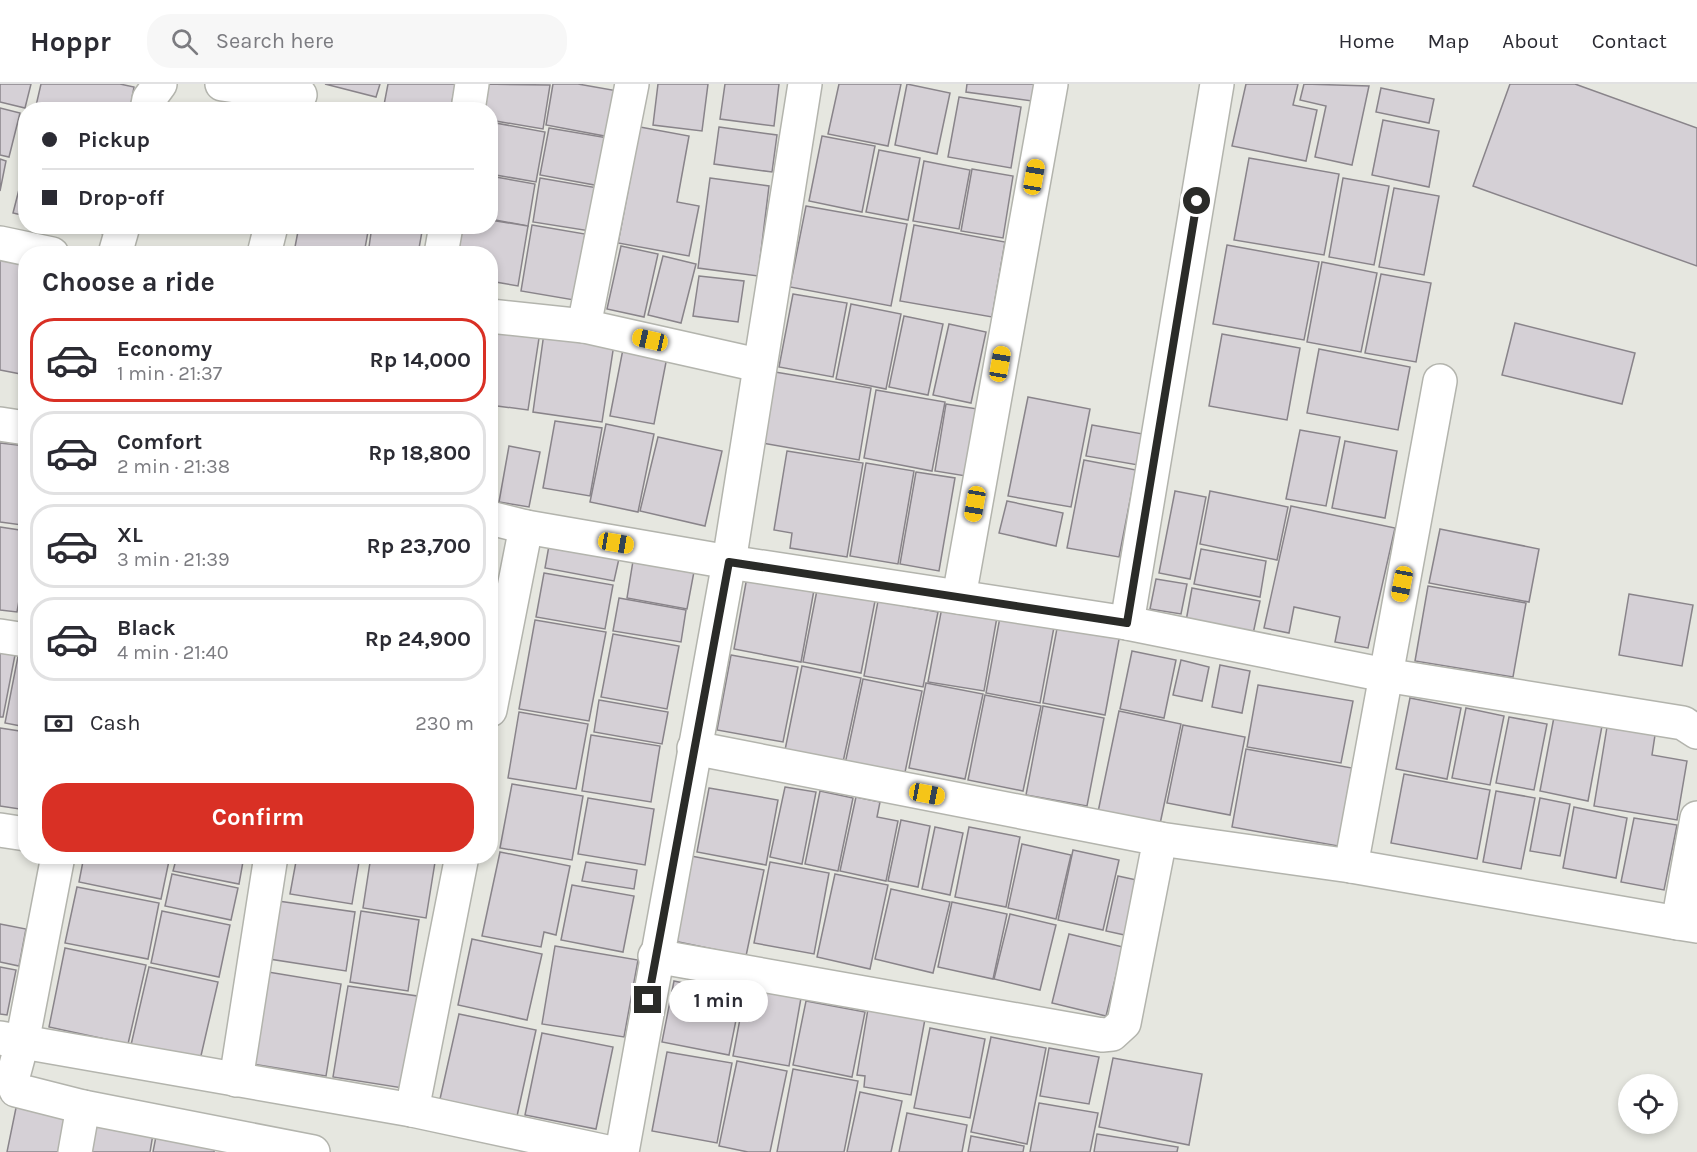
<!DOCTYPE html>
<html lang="en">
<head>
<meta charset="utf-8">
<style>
	:root { --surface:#fff; --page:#f7f7f7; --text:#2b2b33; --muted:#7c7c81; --line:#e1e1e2; --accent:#d93025 }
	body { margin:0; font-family:Karla,sans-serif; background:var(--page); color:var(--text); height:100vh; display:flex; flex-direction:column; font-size:22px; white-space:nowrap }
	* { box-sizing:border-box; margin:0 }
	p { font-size:20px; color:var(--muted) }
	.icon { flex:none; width:33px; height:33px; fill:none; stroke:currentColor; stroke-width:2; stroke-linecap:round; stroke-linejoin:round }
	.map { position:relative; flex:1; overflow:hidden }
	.side { position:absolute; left:18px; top:162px; width:480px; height:618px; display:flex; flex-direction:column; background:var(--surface); border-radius:24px; box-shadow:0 3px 9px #0003 }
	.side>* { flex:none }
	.guide { position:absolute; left:18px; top:18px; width:480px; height:132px; border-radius:24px; box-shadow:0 3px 9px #0003; display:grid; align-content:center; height:132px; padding:0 24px; background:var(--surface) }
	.tools { position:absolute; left:1618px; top:990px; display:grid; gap:12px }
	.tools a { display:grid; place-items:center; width:60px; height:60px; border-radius:50%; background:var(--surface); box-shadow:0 3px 9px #0003; font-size:30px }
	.end { position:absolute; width:27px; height:27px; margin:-14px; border:8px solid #2a2b28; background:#fff; box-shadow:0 0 0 3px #fff }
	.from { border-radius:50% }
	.bubble { position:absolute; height:42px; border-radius:21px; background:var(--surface); box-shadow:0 3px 9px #0003; font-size:20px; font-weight:700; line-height:42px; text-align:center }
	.car { position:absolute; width:18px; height:36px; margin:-18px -9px; border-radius:8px; box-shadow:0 0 4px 2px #0007; background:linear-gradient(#f5c518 24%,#345 0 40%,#f5c518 0 76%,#345 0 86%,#f5c518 0) }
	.guide b { display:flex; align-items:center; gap:21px; height:57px; font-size:22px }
	.guide b+b { border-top:2px solid var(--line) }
	.guide i { width:15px; height:15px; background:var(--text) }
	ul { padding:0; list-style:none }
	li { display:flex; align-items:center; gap:18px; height:84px; margin:0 12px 9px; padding:0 12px; border:3px solid var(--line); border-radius:24px }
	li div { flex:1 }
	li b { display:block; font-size:22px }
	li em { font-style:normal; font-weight:700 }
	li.selected { border-color:var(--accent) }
	li>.icon { width:54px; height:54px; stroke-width:1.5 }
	h2 { padding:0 24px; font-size:27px; line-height:72px }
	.pay { display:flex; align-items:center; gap:15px; height:66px; padding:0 24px; font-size:22px }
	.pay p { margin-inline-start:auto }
	.action { display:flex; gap:12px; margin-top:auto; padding:12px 24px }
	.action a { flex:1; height:69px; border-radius:24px; background:var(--accent); color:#fff; font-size:24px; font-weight:700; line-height:69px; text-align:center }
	header { display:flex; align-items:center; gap:36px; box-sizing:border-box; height:84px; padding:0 30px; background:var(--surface); border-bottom:2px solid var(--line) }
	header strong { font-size:28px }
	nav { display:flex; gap:33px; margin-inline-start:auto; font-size:21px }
	.search { width:420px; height:54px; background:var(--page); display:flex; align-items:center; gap:15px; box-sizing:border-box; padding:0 21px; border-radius:24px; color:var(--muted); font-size:22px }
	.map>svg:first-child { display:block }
	.building { fill:#d5d0d6; stroke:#89848a; stroke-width:1.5 }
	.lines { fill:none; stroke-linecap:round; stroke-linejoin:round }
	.minor-casing { stroke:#b3b4ad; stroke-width:36 }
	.minor { stroke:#fff; stroke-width:33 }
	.route { stroke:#2a2b28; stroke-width:8 }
</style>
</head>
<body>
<header>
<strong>Hoppr</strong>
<div class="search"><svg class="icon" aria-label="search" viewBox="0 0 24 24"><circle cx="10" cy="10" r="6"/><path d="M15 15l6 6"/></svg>Search here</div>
<nav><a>Home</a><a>Map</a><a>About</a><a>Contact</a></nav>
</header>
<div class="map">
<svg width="1697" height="1068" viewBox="0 0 1697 1068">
	<rect width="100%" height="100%" fill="#e6e7e0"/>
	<!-- building -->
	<g class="building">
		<polygon points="0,0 31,0 25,24 0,18"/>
		<polygon points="41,0 120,0 134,3 130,26 35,26"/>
		<polygon points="325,0 380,0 376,13"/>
		<polygon points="388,0 456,0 450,26 383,26"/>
		<polygon points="482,0 550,1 543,45 490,36 490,26 478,26"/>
		<polygon points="553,0 578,0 618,7 610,53 546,41"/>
		<polygon points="658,0 708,0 702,47 653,41"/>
		<polygon points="725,0 779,0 774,42 720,35"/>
		<polygon points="839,0 901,0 888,62 828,50"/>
		<polygon points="907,0 950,9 937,70 895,61"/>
		<polygon points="967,0 1035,0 1032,17 966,8"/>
		<polygon points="1246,0 1298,0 1293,21 1317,26 1306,77 1232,62"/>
		<polygon points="1304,0 1369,2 1352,81 1315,73 1326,22 1300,16"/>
		<polygon points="1510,0 1575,0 1697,44 1697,182 1473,102"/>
		<polygon points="1381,4 1434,15 1429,39 1376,28"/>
		<polygon points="959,13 1021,23 1011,84 948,73"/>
		<polygon points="0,24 20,29 9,73 0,71"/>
		<polygon points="1383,36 1439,47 1429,103 1372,91"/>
		<polygon points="490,38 545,48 536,98 490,90"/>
		<polygon points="640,43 689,52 677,118 699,122 689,172 618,159"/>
		<polygon points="719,43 777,51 772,88 714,80"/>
		<polygon points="549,44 608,54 600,102 540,91"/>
		<polygon points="822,52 875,62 862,128 809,117"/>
		<polygon points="879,66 920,74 908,136 866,128"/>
		<polygon points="1249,74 1339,90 1324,171 1234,156"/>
		<polygon points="0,75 6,77 0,107"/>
		<polygon points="924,77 970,86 959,145 913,137"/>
		<polygon points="26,78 26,132 13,129"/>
		<polygon points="972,85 1013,92 1003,154 961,147"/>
		<polygon points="490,92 535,100 528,142 490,135"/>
		<polygon points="540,94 598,104 590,147 533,138"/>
		<polygon points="710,94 769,102 758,192 698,184"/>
		<polygon points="1343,94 1389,102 1374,181 1329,173"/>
		<polygon points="1394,104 1439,112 1424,191 1379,183"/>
		<polygon points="806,122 907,140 891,222 790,203"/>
		<polygon points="490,136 528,142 518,202 490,197 490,170 454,170 459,142 490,142"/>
		<polygon points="532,141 585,150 574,216 521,207"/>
		<polygon points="914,141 1005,158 992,233 900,217"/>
		<polygon points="71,142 106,142 104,150"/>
		<polygon points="299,142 369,142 364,170 328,170 295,163"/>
		<polygon points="372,142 423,142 418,170 368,170"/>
		<polygon points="1227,161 1319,178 1304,256 1213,240"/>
		<polygon points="621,162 658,170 644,233 607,225"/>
		<polygon points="0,168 26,173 26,291 0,286"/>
		<polygon points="663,172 696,180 681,239 648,231"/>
		<polygon points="1322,178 1377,189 1361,268 1307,258"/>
		<polygon points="1381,190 1431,199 1416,278 1365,269"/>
		<polygon points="699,192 744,197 738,238 693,232"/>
		<polygon points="793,210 847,219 833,293 779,283"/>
		<polygon points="851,220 901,230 886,305 836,295"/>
		<polygon points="904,232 943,240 928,311 889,303"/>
		<polygon points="1515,239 1635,269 1622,320 1502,291"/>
		<polygon points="949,240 986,248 971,319 933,311"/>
		<polygon points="490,246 539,254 528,326 490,321"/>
		<polygon points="544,249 614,260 602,338 533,328"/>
		<polygon points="1222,250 1300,264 1287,336 1209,322"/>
		<polygon points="623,265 667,273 654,340 610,332"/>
		<polygon points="1319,265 1410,283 1398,346 1307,329"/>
		<polygon points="775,288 871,304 859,376 762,359"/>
		<polygon points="876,306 945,318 932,387 864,374"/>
		<polygon points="1028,313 1090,325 1071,423 1008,412"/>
		<polygon points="946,320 984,326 972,393 935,387"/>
		<polygon points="555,337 602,344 590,412 543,404"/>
		<polygon points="606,340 654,350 638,428 590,418"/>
		<polygon points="1092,341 1143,350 1138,381 1086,372"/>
		<polygon points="1300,346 1340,353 1326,422 1286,415"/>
		<polygon points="658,353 722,367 705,442 640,427"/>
		<polygon points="1345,357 1397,367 1385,434 1332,424"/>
		<polygon points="0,359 26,362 26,418 22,441 0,438"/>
		<polygon points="509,362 540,368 529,423 499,418"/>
		<polygon points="787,367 863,379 847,473 790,464 792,449 774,446"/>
		<polygon points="1084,376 1136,386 1119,473 1067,464"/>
		<polygon points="866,379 914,387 898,480 850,472"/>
		<polygon points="916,388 955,394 939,487 900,480"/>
		<polygon points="1175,407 1206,413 1190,495 1159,489"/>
		<polygon points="1210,407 1288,423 1277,476 1200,460"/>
		<polygon points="1007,417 1063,429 1056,462 999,449"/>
		<polygon points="1291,422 1395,444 1368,564 1335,558 1340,533 1294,523 1289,549 1264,544"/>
		<polygon points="0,443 26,447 26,477 17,528 0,526"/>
		<polygon points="1440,445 1539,465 1529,518 1429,499"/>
		<polygon points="490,453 496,454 490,487"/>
		<polygon points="550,456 620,470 614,497 545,484"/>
		<polygon points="1201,465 1266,477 1260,513 1194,500"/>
		<polygon points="633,477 696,477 687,525 627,514"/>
		<polygon points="544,489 613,501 605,545 536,533"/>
		<polygon points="26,493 26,528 19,526"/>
		<polygon points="747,493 814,506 801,578 734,565"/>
		<polygon points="1156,495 1187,500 1181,530 1150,525"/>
		<polygon points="1428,502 1526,519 1513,593 1415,577"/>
		<polygon points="1192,504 1260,517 1253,550 1186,537"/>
		<polygon points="817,506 875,517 861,589 803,578"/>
		<polygon points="1629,510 1693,521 1682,582 1619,571"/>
		<polygon points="619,514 686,526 681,558 613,547"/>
		<polygon points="878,517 938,528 923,603 864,592"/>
		<polygon points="942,523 997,533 984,607 928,598"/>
		<polygon points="1000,533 1054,543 1040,619 986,609"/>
		<polygon points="535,536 606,548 589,637 519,625"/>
		<polygon points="1058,539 1120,550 1105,631 1043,619"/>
		<polygon points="613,550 679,562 667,625 601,613"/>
		<polygon points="19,567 26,568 26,643 5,639"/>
		<polygon points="1132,567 1176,576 1164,634 1120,625"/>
		<polygon points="0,568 15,571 3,633 0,633"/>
		<polygon points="731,571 798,583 783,658 717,646"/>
		<polygon points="1181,576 1209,583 1202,617 1173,611"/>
		<polygon points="1220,581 1250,587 1242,629 1212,623"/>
		<polygon points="802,582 861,594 843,678 785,666"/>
		<polygon points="863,595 922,607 904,693 845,680"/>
		<polygon points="926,599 983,610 965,695 909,684"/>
		<polygon points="1258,601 1353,617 1341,679 1247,663"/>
		<polygon points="985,611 1041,622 1023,707 968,696"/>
		<polygon points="1410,614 1461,624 1447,695 1396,685"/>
		<polygon points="599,616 668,628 662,660 594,648"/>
		<polygon points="1043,622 1104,634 1087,722 1026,711"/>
		<polygon points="1466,624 1504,632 1490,701 1452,694"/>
		<polygon points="1119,627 1181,640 1160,740 1098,728"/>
		<polygon points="519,628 588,640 576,705 508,694"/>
		<polygon points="1509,633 1547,640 1534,706 1496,699"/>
		<polygon points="1554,633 1602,642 1588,717 1540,707"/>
		<polygon points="1183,641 1245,653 1230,731 1167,719"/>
		<polygon points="1607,643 1655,651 1652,671 1687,677 1677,736 1594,722"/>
		<polygon points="0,644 26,648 26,726 0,722"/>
		<polygon points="591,651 660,662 651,718 582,707"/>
		<polygon points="1246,665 1352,684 1338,762 1232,743"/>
		<polygon points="1404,690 1490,706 1477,775 1391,759"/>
		<polygon points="512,700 583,712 572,776 500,764"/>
		<polygon points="785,703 816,708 802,780 770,773"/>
		<polygon points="709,704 778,716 766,781 697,768"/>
		<polygon points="820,707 853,714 838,787 805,780"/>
		<polygon points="1496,707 1535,714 1521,785 1483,778"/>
		<polygon points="856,713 880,718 877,733 898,737 886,797 840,787"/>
		<polygon points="588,714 654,725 645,781 578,770"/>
		<polygon points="1540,714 1570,720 1560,772 1530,767"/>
		<polygon points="1574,723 1627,734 1616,794 1563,784"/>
		<polygon points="1634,734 1677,741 1664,806 1621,798"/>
		<polygon points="901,736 930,742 918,803 888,797"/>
		<polygon points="935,743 963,749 950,811 922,805"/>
		<polygon points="969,743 1020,753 1006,823 955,813"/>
		<polygon points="1022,760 1071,771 1056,835 1008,824"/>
		<polygon points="1073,766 1119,776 1103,846 1058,836"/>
		<polygon points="500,768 570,782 556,851 544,848 541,863 482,852"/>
		<polygon points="686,771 764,786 746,872 669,856"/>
		<polygon points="84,772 170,772 161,815 79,798"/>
		<polygon points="177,772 244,772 239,800 173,787"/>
		<polygon points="297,772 360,772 352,820 290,810"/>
		<polygon points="371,772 436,772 426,834 363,824"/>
		<polygon points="586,778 637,786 634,805 582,797"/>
		<polygon points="770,778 829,789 814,870 754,859"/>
		<polygon points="172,790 238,804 231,836 165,822"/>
		<polygon points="835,790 888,801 870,885 817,873"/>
		<polygon points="1118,792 1146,798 1134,853 1106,847"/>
		<polygon points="572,801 634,812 623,868 561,856"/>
		<polygon points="77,803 159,819 148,875 65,859"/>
		<polygon points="891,805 950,818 933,889 875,875"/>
		<polygon points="271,816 355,828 346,887 263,874"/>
		<polygon points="952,818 1007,830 993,895 938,883"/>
		<polygon points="162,827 230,841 219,893 151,879"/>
		<polygon points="361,827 419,836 408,907 350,898"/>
		<polygon points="1010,830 1056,841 1040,906 994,895"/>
		<polygon points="0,840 26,845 19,882 0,878"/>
		<polygon points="1069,850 1123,863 1106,932 1052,919"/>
		<polygon points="472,855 542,870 527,936 458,921"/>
		<polygon points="555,862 638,876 624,953 542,940"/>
		<polygon points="65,864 146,881 128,960 49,943"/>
		<polygon points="0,883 16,886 7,931 0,930"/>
		<polygon points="149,883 218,898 200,976 131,961"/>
		<polygon points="262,887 341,900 326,992 247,979"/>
		<polygon points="674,897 741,911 729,971 662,958"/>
		<polygon points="348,902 424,913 409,1005 333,993"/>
		<polygon points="746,903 801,914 789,982 733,972"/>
		<polygon points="806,917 865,928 852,993 793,981"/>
		<polygon points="868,925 925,935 911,1011 864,1003 865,992 857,991"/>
		<polygon points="459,930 536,946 517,1032 440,1015"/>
		<polygon points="930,944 985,955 970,1034 914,1024"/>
		<polygon points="542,949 613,963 596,1045 525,1031"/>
		<polygon points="991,953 1046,964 1027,1060 971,1048"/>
		<polygon points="1049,964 1099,973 1089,1020 1040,1012"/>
		<polygon points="667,968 732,979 717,1059 652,1047"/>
		<polygon points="1113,974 1202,990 1189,1061 1099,1043"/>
		<polygon points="737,977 787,987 770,1068 748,1068 719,1062"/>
		<polygon points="793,985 858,997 844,1068 777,1068"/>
		<polygon points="860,1008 902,1017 891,1068 847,1068"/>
		<polygon points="17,1019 77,1031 70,1068 7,1068"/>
		<polygon points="1039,1019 1098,1029 1090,1068 1030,1068"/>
		<polygon points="907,1029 967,1041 962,1068 899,1068"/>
		<polygon points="96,1034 154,1044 150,1068 89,1068"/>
		<polygon points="157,1047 216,1058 214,1068 153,1068"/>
		<polygon points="1097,1050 1178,1063 1177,1068 1094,1068"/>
		<polygon points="971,1052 1024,1062 1023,1068 968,1068"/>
	</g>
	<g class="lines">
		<!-- minor casing -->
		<g class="minor-casing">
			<g id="minor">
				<polyline points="222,0 300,11"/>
				<polyline points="147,26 149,15 160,0"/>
				<polyline points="468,26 472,0"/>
				<polyline points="0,159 52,170"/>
				<polyline points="115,170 123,142"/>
				<polyline points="264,170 271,142"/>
				<polyline points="441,170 446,142"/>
				<polyline points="490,232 584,242 758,281"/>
				<polyline points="584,242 632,0"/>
				<polyline points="0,340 26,344"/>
				<polyline points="490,434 526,443 729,478 1127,539 1385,591 1683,639 1697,648"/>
				<polyline points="959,513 1051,0"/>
				<polyline points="1127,539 1217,0"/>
				<polyline points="0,552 26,556"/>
				<polyline points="490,626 526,443"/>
				<polyline points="1697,734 1678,839 1697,842"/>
				<polyline points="0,746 26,750"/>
				<polyline points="1160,755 1351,782 1678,839"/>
				<polyline points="58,772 22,959 12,996 16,1006 83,1023 75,1068"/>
				<polyline points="1351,782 1440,297"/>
				<polyline points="655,872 1102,951 1112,950 1124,939 1160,755 694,664"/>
				<polyline points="0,954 412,1026 607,1068"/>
				<polyline points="236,996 271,772"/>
				<polyline points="83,1023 313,1068"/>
				<polyline points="412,1026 462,772"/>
				<polyline points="622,1068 729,478 805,0"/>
			</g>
		</g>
		<!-- minor -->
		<use href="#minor" class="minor"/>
	</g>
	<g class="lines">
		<!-- route -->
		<polyline class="route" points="648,916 729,478 1127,539 1197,117"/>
	</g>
</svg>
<div class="tools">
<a><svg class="icon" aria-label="locate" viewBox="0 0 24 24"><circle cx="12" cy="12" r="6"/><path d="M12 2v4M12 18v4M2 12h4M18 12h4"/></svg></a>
</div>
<i class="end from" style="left:1197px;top:117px"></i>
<i class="end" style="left:648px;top:916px"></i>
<div class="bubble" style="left:669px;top:896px;width:99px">1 min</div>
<i class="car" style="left:1034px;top:93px;rotate:10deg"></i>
<i class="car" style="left:650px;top:256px;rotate:283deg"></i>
<i class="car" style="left:1000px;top:280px;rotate:10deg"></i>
<i class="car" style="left:975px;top:420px;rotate:190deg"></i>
<i class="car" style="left:616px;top:459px;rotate:100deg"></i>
<i class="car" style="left:1402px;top:500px;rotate:191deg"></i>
<i class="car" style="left:927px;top:710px;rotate:101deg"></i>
<div class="guide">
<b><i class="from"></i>Pickup</b>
<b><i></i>Drop-off</b>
</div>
<section class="side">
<h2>Choose a ride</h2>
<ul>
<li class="selected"><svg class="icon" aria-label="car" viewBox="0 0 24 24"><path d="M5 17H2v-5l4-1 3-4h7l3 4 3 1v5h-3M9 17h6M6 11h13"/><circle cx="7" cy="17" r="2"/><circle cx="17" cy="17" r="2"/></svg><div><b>Economy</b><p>1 min · 21:37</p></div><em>Rp 14,000</em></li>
<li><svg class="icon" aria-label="car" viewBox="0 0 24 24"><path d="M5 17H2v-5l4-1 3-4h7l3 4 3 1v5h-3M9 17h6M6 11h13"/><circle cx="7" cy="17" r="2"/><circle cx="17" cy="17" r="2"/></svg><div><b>Comfort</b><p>2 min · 21:38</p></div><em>Rp 18,800</em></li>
<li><svg class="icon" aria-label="car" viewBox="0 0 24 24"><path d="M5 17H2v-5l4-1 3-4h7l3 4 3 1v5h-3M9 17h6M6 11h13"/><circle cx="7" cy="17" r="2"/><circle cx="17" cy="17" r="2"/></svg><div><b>XL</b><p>3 min · 21:39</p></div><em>Rp 23,700</em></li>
<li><svg class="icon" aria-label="car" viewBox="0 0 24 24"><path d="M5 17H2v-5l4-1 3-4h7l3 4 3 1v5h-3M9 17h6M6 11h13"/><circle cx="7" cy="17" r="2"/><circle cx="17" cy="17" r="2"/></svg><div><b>Black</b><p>4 min · 21:40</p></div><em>Rp 24,900</em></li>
</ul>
<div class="pay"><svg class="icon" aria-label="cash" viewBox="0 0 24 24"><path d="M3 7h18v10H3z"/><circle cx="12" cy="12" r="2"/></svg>Cash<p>230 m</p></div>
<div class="action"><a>Confirm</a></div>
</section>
</div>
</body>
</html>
